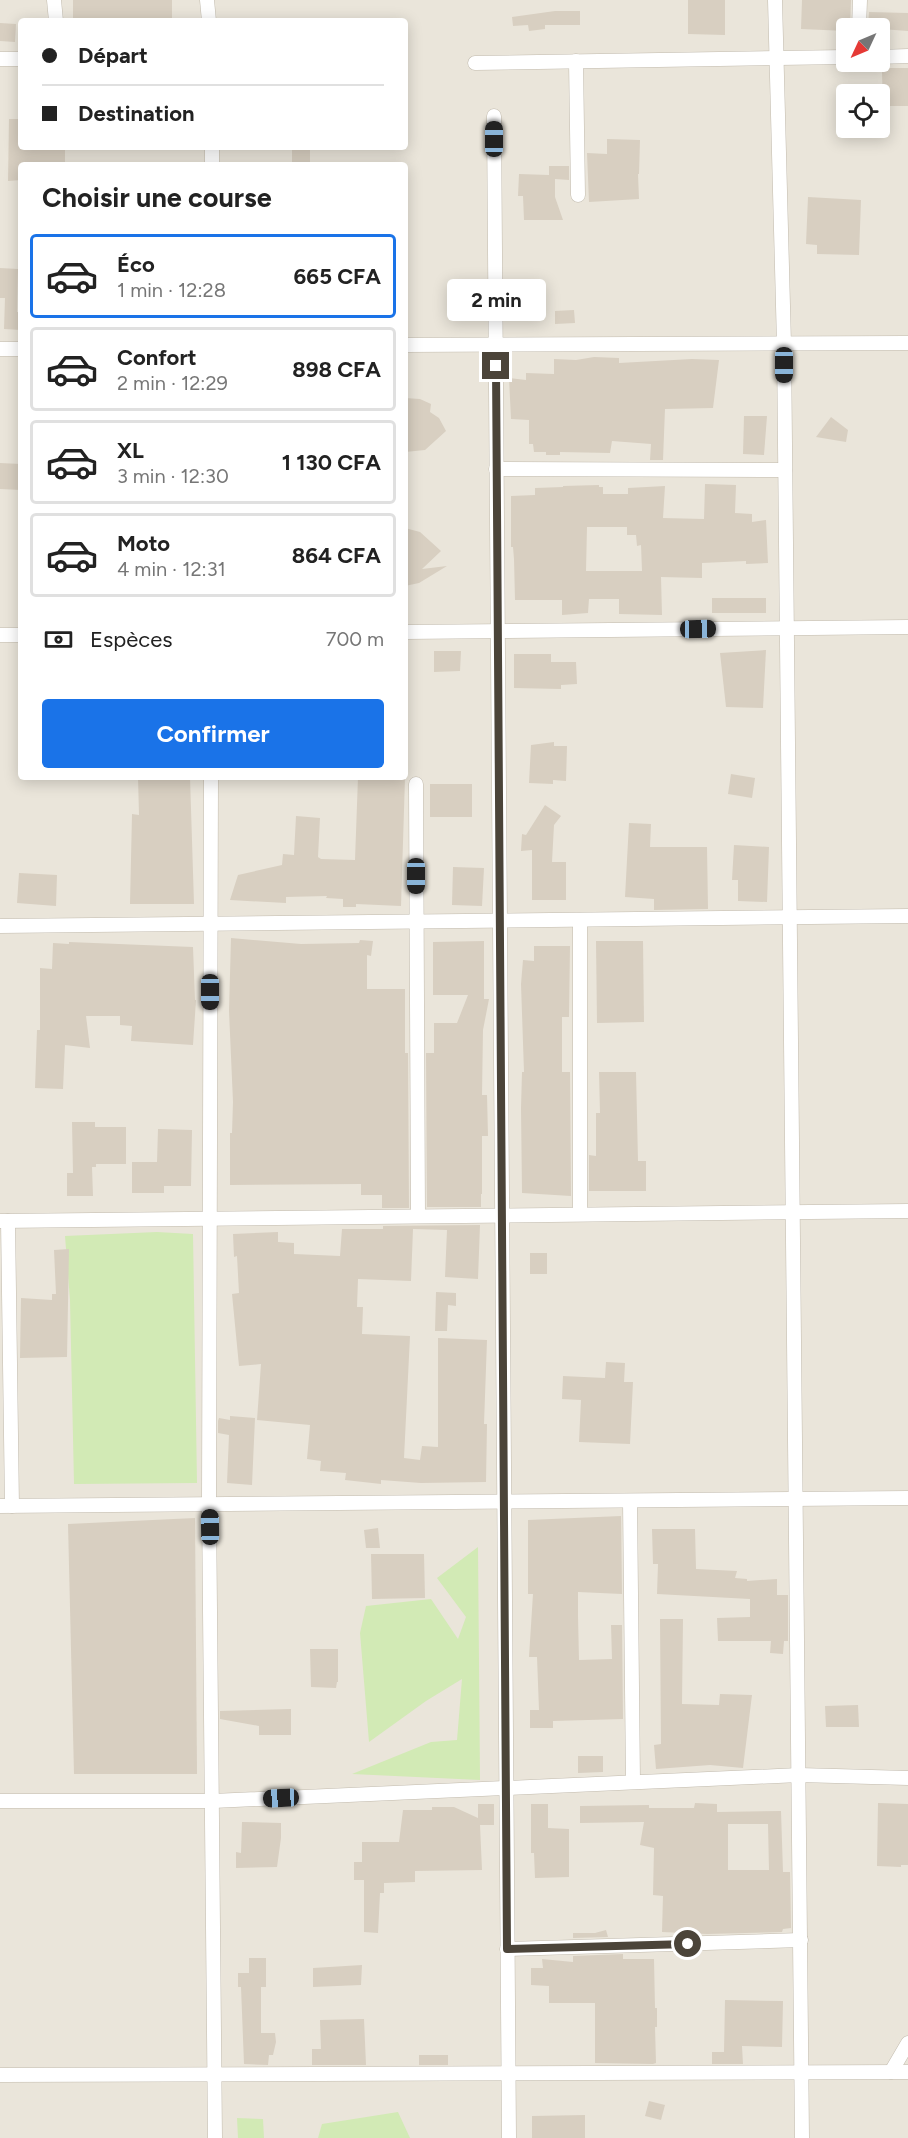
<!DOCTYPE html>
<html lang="fr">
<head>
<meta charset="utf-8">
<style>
	:root { --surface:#fff; --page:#f2f2f2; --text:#222; --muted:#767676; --line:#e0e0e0; --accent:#1a73e8 }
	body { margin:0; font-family:Figtree,sans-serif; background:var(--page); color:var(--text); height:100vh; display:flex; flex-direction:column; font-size:22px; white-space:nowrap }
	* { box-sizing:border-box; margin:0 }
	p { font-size:20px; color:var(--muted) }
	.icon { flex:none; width:33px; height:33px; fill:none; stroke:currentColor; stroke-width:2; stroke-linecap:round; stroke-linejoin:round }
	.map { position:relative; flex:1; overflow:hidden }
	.details { position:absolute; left:18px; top:162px; width:390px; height:618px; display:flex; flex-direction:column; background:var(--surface); border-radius:6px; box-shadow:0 3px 15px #0003 }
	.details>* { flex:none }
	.top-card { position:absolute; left:18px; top:18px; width:390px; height:132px; border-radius:6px; box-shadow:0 3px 15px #0003; display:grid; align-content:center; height:132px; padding:0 24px; background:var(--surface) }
	.needle { width:39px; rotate:226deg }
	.fabs { position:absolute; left:836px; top:18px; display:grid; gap:12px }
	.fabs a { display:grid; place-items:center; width:54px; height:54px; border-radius:6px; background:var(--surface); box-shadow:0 3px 15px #0003; font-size:30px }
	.end { position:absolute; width:27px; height:27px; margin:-14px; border:8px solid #4b4439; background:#fff; box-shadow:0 0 0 3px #fff }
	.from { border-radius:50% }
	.bubble { position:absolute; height:42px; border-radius:6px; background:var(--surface); box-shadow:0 3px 15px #0003; font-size:20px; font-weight:700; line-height:42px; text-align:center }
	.car { position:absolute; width:18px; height:36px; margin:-18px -9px; border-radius:8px; box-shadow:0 0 4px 2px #0007; background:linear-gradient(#222 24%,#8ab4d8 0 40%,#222 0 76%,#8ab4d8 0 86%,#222 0) }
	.top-card b { display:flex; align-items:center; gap:21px; height:57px; font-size:22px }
	.top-card b+b { border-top:2px solid var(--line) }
	.top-card i { width:15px; height:15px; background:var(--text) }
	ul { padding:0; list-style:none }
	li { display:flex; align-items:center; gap:18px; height:84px; margin:0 12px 9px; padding:0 12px; border:3px solid var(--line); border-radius:6px }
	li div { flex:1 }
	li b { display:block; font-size:22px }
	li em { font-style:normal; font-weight:700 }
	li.current { border-color:var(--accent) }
	li>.icon { width:54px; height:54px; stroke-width:1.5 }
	h2 { padding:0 24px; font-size:27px; line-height:72px }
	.pay { display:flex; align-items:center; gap:15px; height:66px; padding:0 24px; font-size:22px }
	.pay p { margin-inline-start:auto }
	.action { display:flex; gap:12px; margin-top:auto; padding:12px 24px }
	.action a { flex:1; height:69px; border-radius:6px; background:var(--accent); color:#fff; font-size:24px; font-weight:700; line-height:69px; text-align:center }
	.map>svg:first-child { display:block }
	.residential { fill:#eae5da; fill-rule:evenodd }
	.green { fill:#d2eab5 }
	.building { fill:#d8cfc1; fill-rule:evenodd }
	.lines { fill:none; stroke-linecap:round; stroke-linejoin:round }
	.street-casing { stroke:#c2bbae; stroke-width:15 }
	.street { stroke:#fff; stroke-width:14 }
	.route { stroke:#4b4439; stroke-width:8 }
</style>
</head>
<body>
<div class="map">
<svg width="908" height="2138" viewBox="0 0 908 2138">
	<rect width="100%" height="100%" fill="#f6f3ec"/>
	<!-- residential -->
	<path class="residential" d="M0 0H908V2138H0ZM21 21H405V147H21ZM846 28H879V62H846ZM846 94H879V128H846ZM21 165H405V777H21Z"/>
	<!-- green -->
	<g class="green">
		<polygon points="157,1232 193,1234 197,1483 74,1484 70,1300 65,1236"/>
		<polygon points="478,1547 480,1780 352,1774 431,1742 457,1740 462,1679 426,1701 369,1742 360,1633 366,1606 431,1599 458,1639 466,1617 437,1578"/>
		<polygon points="398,2112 410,2138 318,2138 322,2124"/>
		<polygon points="237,2118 263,2119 264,2138 238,2138"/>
	</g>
	<!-- building -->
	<g class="building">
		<rect x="73" y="0" width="99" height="21"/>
		<polygon points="688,0 725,0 725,35 688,34"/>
		<polygon points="802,0 851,0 850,28 846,28 846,31 801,29"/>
		<polygon points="555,11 580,11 580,25 545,25 545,29 529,31 528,25 513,26 512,17"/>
		<polygon points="869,12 908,13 908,31 868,28"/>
		<polygon points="0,23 16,24 15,42 0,41"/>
		<polygon points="884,68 908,68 908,106 883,106 882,72 884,72"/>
		<polygon points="9,119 21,119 21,147 65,147 65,165 21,165 21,180 8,181"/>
		<polygon points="607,139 640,140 639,174 638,174 639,199 589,202 587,153 607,154"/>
		<rect x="292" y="147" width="18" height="18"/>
		<polygon points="549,166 569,166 569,180 555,179 555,197 563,220 524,220 523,196 518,196 519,174 549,175"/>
		<polygon points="808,197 861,200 859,255 817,254 817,245 806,244"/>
		<polygon points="0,268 18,269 17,312 21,312 21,330 4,329 5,298 0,298"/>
		<polygon points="574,310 575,323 555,324 555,311"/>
		<polygon points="594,357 619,358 619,363 692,359 719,360 713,408 665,409 663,460 650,460 651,444 612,441 610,453 560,452 560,455 546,455 546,452 534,452 533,444 529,444 529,420 511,419 509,378 526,380 526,373 554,374 554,359 576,360"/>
		<polygon points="405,398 420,399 431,404 430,412 439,418 446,431 425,450 405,452"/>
		<polygon points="744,416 767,416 764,455 743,454"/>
		<polygon points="831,417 848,430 846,442 816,437"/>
		<polygon points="0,463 21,464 21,490 0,489"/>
		<path d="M705 484 736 485 735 513 752 514V522L766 520 768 563 746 564V561L702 563V578L661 577 662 615 619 614V599H589L588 613 562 615V600H515L514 559 513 547H511V496L535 495V488L563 487V486L599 485V487H603V494H628V488L665 486 663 518 704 519ZM587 527H627V535H636L637 546 641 545 642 571H586Z"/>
		<polygon points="405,528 420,532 441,551 422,569 447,566 419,583 405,586"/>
		<rect x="712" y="598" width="54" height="15"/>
		<polygon points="766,650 763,708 726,707 720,653"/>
		<polygon points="434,651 461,651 460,671 434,672"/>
		<polygon points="514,654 551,654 551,662 576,662 577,684 561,685 561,689 514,688"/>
		<polygon points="554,742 554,746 567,746 566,781 553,780 553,784 529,783 531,745"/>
		<polygon points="731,774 755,778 752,798 728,794"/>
		<polygon points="138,777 190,777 194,904 130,904 132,814 139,815"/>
		<polygon points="358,777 405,778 401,906 356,904 356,907 343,907 343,899 326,898 327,896 286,897 286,903 230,900 238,875 282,865 283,854 294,855 296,816 320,818 318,857 321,859 355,860"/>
		<rect x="430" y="784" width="42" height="33"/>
		<polygon points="545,805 561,816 554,825 552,862 566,862 566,900 532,900 532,850 521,851 522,834 526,835"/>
		<polygon points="629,823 651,824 650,847 707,847 708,909 654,910 654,899 625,897"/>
		<polygon points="734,845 769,847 767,902 738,901 738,880 732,880"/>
		<polygon points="453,867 484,868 482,906 452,905"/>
		<polygon points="19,873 57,875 56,906 17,903"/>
		<polygon points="231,938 301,944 359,943 360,940 373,941 371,956 367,955 367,989 405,989 405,1053 408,1053 409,1208 382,1208 382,1195 361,1195 361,1184 230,1185 230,1133 232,1133 233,1102 229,1011"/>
		<polygon points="484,941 484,999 489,999 483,1030 482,1095 487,1095 488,1136 482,1136 482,1194 481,1194 481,1207 427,1207 426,1053 434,1053 434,1023 457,1023 468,995 433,995 433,942"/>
		<polygon points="596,941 643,941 644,1022 597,1023"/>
		<polygon points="69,942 193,947 195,1000 196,1000 193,1045 131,1041 132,1026 120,1025 120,1016 86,1016 90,1048 65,1045 63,1089 35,1088 37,1030 40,1030 40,968 52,969 53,943 69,944"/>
		<polygon points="534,946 570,946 569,1017 562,1017 562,1072 570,1072 571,1196 522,1193 521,1108 522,1072 524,1072 521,984 523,960 534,961"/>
		<polygon points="599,1072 636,1072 638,1161 646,1161 646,1191 589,1191 589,1155 596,1156 596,1113 600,1113"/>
		<polygon points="72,1122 95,1122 95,1127 126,1127 126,1164 96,1164 96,1167 92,1167 93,1196 67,1196 67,1173 73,1173"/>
		<polygon points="158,1129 192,1130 191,1186 164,1186 164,1193 132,1193 132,1162 157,1162"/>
		<polygon points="480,1225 478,1279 445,1277 447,1230 413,1229 411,1281 358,1279 357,1307 363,1307 362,1334 410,1336 404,1458 420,1460 422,1446 438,1447 438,1338 487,1340 484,1424 487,1424 486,1482 421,1483 381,1480 381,1484 345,1480 346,1473 320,1471 321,1461 307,1459 310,1425 257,1420 261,1364 239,1366 232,1294 239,1293 237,1256 234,1257 233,1234 278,1232 278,1242 294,1243 294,1254 340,1256 342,1229 383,1229 383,1226"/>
		<polygon points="69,1249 67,1357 20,1358 21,1298 52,1300 52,1294 56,1294 54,1250"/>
		<rect x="530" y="1253" width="17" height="21"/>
		<polygon points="436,1292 456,1293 456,1306 448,1305 447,1331 435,1331"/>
		<polygon points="606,1362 625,1363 624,1382 633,1382 630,1444 579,1442 581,1400 562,1399 563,1376 605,1378"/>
		<polygon points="230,1416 255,1418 252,1485 227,1483 229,1435 218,1433 218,1421 219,1418 230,1420"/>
		<polygon points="621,1516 622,1594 578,1592 578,1616 579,1660 612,1659 611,1625 622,1625 623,1719 553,1721 553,1728 530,1728 530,1710 539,1710 537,1657 529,1657 533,1594 528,1594 528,1520"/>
		<polygon points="195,1518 197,1774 74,1774 68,1524"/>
		<polygon points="378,1528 380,1548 366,1548 364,1530"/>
		<polygon points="652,1529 695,1529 696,1569 737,1571 735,1578 747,1579 747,1581 777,1579 777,1595 788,1595 788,1641 784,1641 783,1654 770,1653 771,1641 718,1641 717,1618 750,1617 750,1599 657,1594 658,1564 653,1564"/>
		<polygon points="371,1554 424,1554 425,1598 372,1599"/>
		<polygon points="660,1619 683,1619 682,1704 719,1705 720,1694 752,1695 743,1768 710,1765 656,1769 654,1745 661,1744"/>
		<polygon points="310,1649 338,1649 338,1682 337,1682 336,1688 311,1687"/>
		<polygon points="858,1705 859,1727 826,1727 825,1706"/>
		<polygon points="291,1709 291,1735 259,1735 259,1726 220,1719 220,1711"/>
		<polygon points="578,1756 603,1756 603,1772 578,1773"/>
		<path d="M695 1803 717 1804V1812L781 1811 783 1872H790L791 1928 783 1929 782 1932 707 1934 662 1932 663 1896 653 1895 654 1848 640 1845 644 1822 580 1823V1806L649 1805V1808H694ZM728 1824H768L769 1870H728Z"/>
		<polygon points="878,1803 908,1804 908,1865 901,1865 901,1867 877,1866"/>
		<polygon points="478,1804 494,1804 494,1825 480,1825 482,1870 415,1871 415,1882 384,1883 384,1893 380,1893 378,1933 364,1932 364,1880 354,1880 354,1862 362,1862 362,1842 399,1842 403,1810 432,1810 432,1807 454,1807 478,1818"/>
		<polygon points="531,1804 548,1804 548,1828 569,1829 569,1877 535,1878 534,1853 531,1853"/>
		<polygon points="242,1822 281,1823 281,1838 277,1867 236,1868 236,1852 241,1853"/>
		<polygon points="606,1930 608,1937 573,1938 573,1933 595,1933"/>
		<polygon points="623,1954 623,1959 654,1959 655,2008 657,2008 657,2027 655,2027 656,2063 653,2064 595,2063 595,2003 549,2003 549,1986 531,1985 531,1968 543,1968 542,1959 573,1962 573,1956"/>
		<polygon points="249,1958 266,1958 266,1987 261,1987 261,2033 275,2033 276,2042 273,2055 269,2055 268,2065 244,2064 241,1987 238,1987 238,1973 249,1973"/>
		<polygon points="362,1965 361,1985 313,1987 313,1968"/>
		<polygon points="725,2000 783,2001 782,2047 742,2046 743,2064 712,2064 712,2052 724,2052"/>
		<polygon points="364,2019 366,2065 312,2065 312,2049 321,2049 320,2020"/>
		<rect x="419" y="2055" width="29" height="10"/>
		<polygon points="649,2101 665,2105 661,2120 645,2116"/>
		<polygon points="585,2115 585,2138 532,2138 532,2116"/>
	</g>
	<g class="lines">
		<!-- street casing -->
		<g class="street-casing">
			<g id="street">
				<polyline points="54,0 56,21"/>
				<polyline points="207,0 209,21"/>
				<polyline points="775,0 784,344 802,2138"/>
				<polyline points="859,28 860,0"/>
				<polyline points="879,57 908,56"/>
				<polyline points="0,59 21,59"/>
				<polyline points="576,61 578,195"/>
				<polyline points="475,63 846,57"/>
				<polyline points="494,116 509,2138"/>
				<polyline points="212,165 212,147"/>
				<polyline points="405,345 908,343"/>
				<polyline points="0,349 21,349"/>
				<polyline points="496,469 785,470"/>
				<polyline points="405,632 908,627"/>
				<polyline points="0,635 21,635"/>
				<polyline points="211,777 209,1505 215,2138"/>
				<polyline points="416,784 418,1216"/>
				<polyline points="0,926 908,916"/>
				<polyline points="580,1214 580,920"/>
				<polyline points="0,1221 908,1211"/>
				<polyline points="8,1221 12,1506"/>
				<polyline points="630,1501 633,1781"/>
				<polyline points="0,1506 908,1498"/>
				<polyline points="0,1801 213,1801 799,1775 908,1778"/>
				<polyline points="507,1949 801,1940"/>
				<polyline points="891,2072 908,2043"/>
				<polyline points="0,2075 908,2072"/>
			</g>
		</g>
		<!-- street -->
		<use href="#street" class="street"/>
	</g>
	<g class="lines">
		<!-- route -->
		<polyline class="route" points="496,366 507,1949 688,1944"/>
	</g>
</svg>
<div class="fabs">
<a><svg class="needle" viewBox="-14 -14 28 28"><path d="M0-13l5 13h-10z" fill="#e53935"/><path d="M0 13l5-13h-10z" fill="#767676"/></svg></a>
<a><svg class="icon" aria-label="locate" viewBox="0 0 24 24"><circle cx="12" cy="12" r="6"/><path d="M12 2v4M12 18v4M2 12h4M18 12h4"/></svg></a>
</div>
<i class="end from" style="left:688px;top:1944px"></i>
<i class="end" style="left:496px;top:366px"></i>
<div class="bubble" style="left:447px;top:279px;width:99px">2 min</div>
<i class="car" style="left:494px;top:139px;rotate:0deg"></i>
<i class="car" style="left:784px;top:365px;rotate:180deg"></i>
<i class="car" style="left:698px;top:629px;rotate:89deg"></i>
<i class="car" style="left:416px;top:876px;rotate:180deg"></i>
<i class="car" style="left:210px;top:992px;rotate:180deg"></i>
<i class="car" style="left:210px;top:1527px;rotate:359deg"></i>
<i class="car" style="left:281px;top:1798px;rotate:267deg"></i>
<div class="top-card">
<b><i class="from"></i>Départ</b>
<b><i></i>Destination</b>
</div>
<section class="details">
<h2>Choisir une course</h2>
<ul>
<li class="current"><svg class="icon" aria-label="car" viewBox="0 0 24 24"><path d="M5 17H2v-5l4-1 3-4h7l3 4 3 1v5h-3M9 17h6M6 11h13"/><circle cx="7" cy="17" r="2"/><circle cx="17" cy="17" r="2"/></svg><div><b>Éco</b><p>1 min · 12:28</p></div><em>665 CFA</em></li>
<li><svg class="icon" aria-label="car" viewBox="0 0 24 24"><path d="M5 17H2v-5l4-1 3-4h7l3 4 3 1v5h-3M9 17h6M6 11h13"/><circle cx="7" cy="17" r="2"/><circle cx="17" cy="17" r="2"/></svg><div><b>Confort</b><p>2 min · 12:29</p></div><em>898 CFA</em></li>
<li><svg class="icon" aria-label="car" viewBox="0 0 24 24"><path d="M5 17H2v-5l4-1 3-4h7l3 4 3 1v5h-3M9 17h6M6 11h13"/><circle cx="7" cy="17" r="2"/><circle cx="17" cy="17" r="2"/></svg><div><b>XL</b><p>3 min · 12:30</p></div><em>1 130 CFA</em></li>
<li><svg class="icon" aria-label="car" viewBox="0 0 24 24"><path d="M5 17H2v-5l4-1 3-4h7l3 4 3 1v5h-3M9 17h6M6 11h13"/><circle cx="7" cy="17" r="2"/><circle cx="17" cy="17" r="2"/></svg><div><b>Moto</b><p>4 min · 12:31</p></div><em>864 CFA</em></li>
</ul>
<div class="pay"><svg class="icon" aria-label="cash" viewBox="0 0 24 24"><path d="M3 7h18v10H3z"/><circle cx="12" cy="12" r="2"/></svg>Espèces<p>700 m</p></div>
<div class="action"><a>Confirmer</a></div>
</section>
</div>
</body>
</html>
